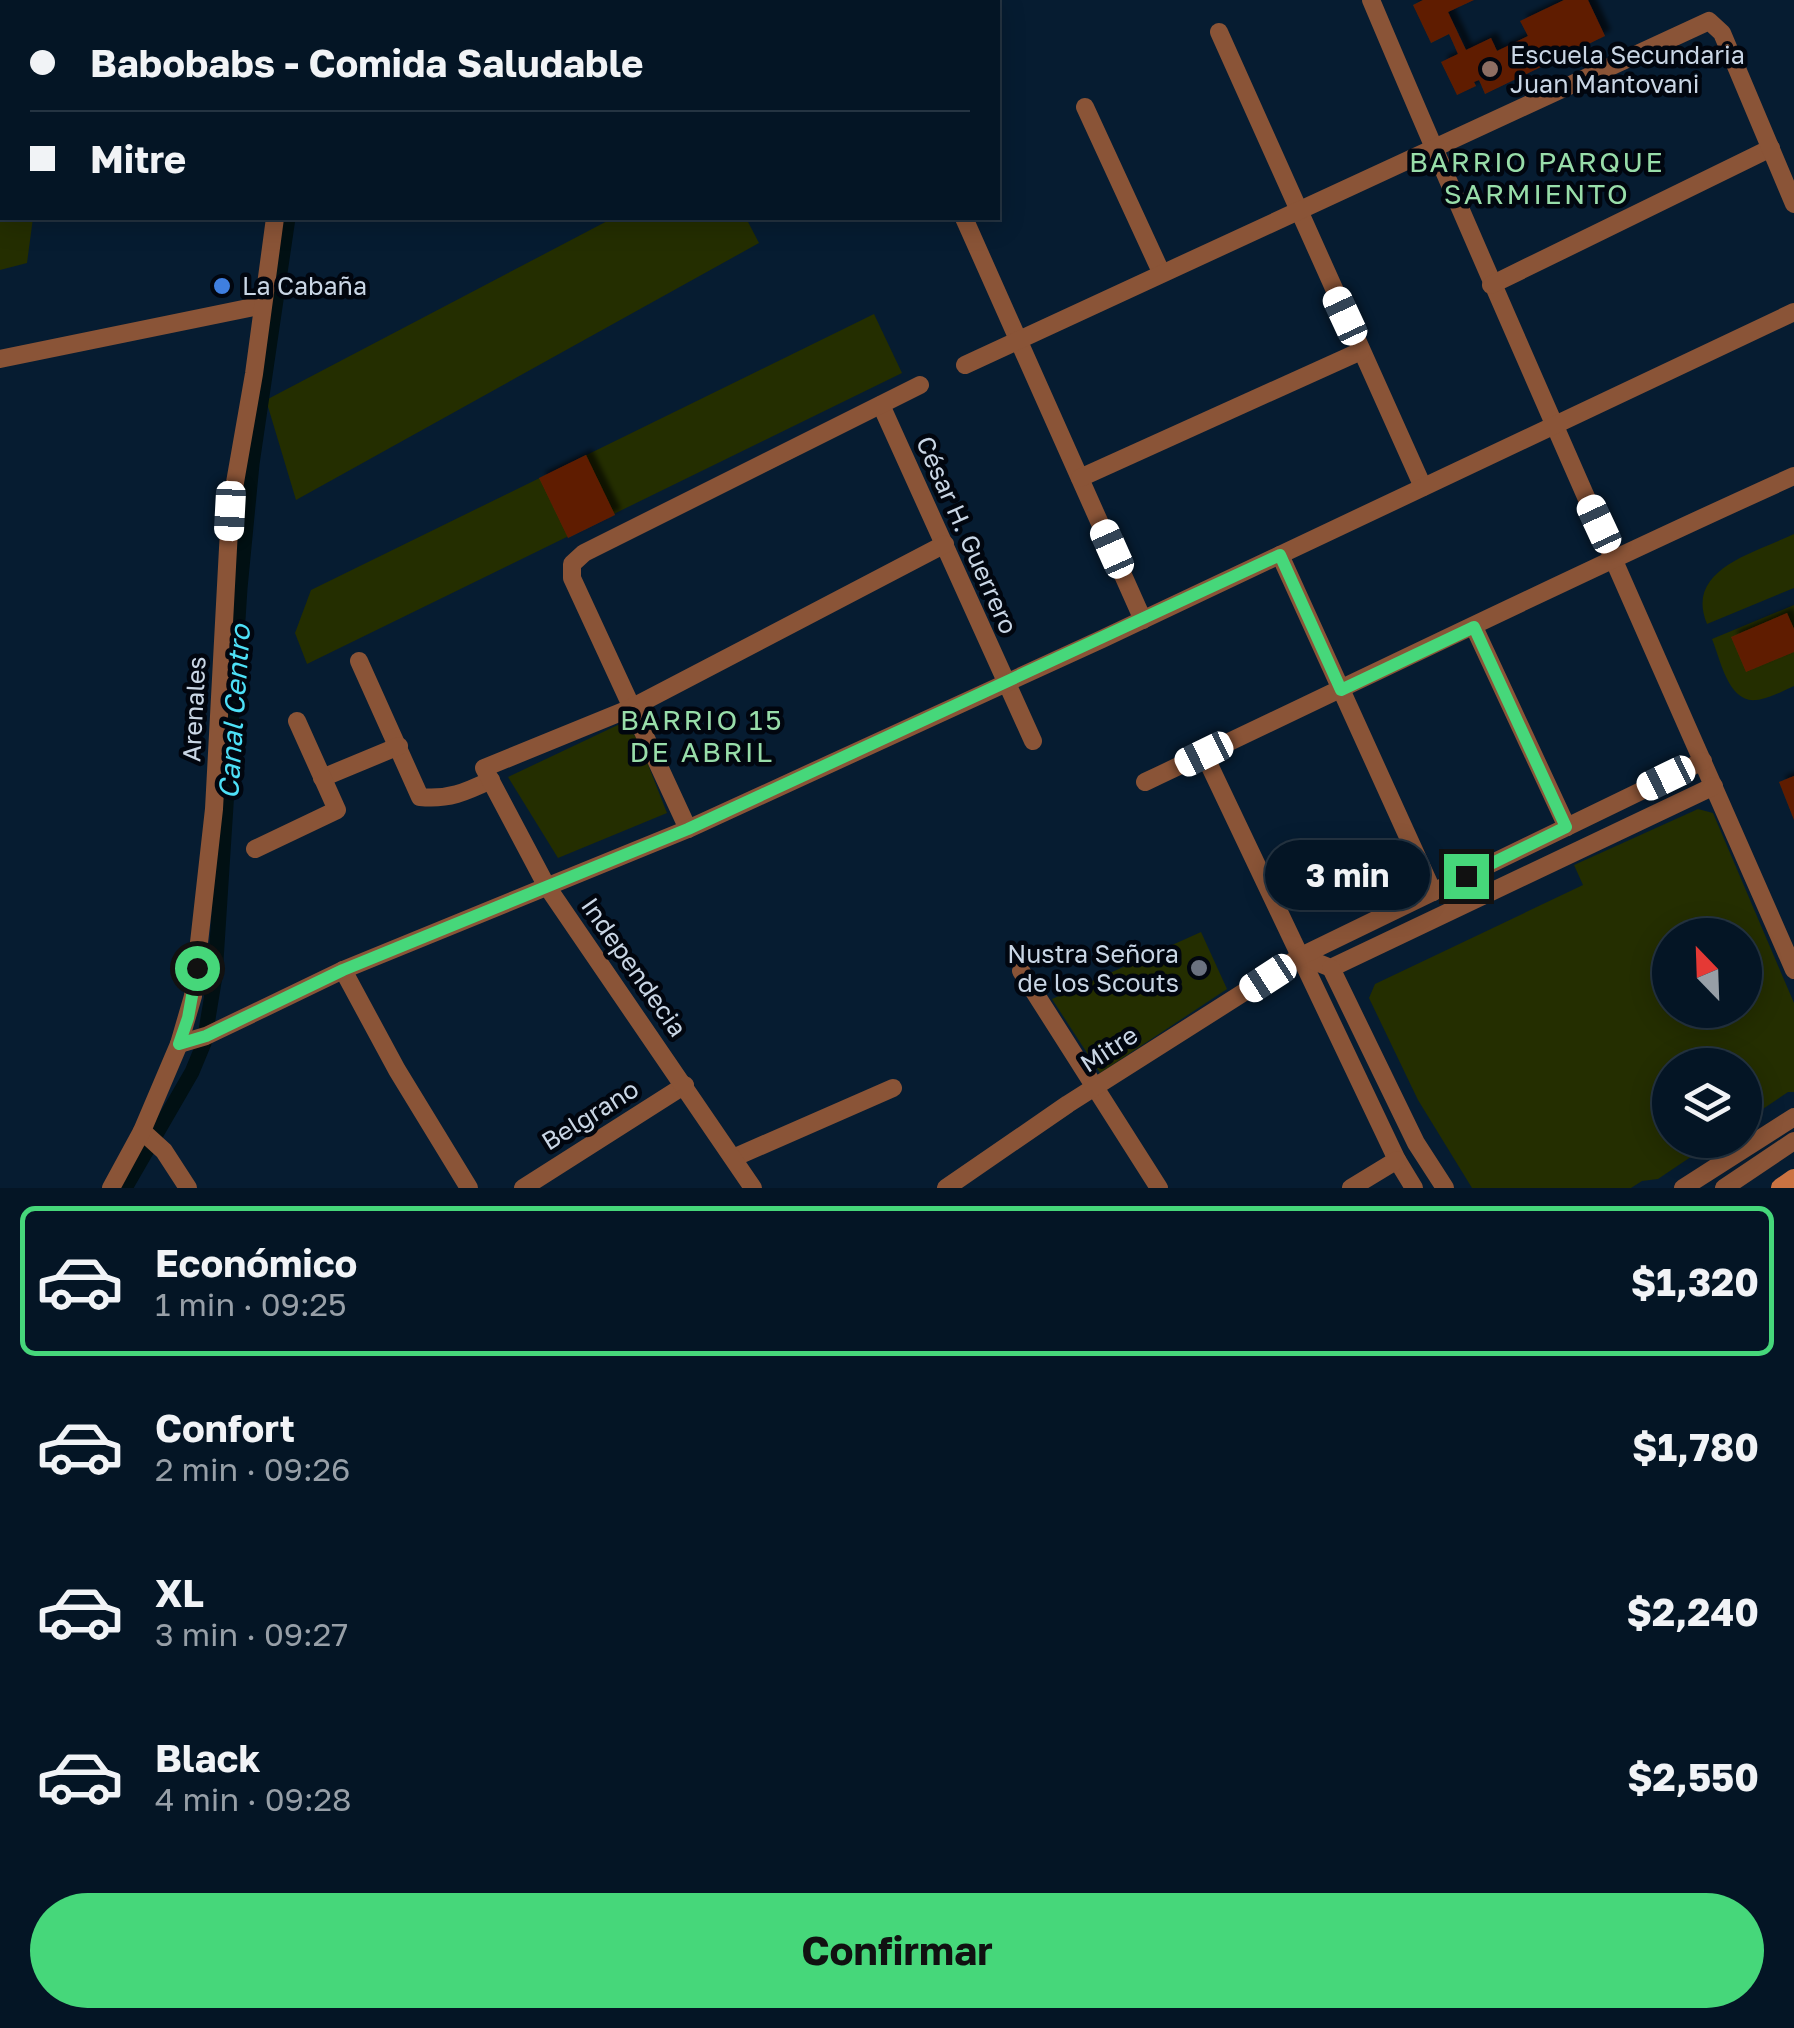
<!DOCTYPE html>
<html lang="es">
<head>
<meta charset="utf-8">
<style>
	:root { --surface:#041525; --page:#0d1e2d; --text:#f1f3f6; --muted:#979fa7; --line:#253442; --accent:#46d77a }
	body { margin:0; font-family:"Golos Text",sans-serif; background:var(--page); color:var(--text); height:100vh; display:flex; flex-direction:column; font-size:38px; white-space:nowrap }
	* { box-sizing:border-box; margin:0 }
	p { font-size:32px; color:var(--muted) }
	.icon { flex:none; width:55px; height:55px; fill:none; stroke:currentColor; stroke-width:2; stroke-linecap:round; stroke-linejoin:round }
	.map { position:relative; height:1188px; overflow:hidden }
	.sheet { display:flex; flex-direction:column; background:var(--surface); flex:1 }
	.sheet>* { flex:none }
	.guide { position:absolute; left:0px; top:0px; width:1000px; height:220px; box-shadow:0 5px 25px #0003,0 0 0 2px var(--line); display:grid; align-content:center; height:220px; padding:0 30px; background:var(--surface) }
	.needle { width:65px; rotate:337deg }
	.tools { position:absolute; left:1652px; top:918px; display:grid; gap:20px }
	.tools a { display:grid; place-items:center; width:110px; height:110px; border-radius:50%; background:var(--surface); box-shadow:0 5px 25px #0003,0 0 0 2px var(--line); font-size:50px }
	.end { position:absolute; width:45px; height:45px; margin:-22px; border:12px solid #46d77a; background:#111; box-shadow:0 0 0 5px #111 }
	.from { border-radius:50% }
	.bubble { position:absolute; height:70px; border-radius:35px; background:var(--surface); box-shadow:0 5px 25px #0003,0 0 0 2px var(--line); font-size:32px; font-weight:700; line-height:70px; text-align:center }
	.car { position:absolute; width:30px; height:60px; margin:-30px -15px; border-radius:12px; box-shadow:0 0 8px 2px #0007; background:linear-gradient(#fff 24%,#345 0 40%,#fff 0 76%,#345 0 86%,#fff 0) }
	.guide b { display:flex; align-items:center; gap:35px; height:95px; font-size:38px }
	.guide b+b { border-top:2px solid var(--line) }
	.guide i { width:25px; height:25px; background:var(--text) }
	ul { padding:18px 0 0; list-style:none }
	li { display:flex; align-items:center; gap:30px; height:150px; margin:0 20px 15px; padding:0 10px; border:5px solid transparent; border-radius:15px }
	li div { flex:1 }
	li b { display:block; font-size:38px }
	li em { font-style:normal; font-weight:700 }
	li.current { border-color:var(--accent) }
	li>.icon { width:90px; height:90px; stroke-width:1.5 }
	.cta { display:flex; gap:20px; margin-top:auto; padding:20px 30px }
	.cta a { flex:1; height:115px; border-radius:60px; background:var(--accent); color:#111; font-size:40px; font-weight:700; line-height:115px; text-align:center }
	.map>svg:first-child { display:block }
	.green { fill:#242e00; fill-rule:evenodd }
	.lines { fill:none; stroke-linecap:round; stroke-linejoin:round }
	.canal { stroke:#011013; stroke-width:15 }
	.building { fill:#5f1f00; filter:url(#shadow) }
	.street { stroke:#8a5437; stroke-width:18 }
	.secondary { stroke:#ca7342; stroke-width:20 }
	.route { stroke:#46d77a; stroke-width:12 }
	.education-dot { fill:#8d6e63; stroke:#01060f; stroke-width:4 }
	.shop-dot { fill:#3f7fe0; stroke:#01060f; stroke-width:4 }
	.worship-dot { fill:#6b7280; stroke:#01060f; stroke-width:4 }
	.labels { text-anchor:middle; stroke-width:9; stroke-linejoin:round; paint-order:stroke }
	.poi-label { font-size:25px; fill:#c9d6e5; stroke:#01060f; text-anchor:start }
	.street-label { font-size:25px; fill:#c9d6e5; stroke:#01060f }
	.neighbourhood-label { font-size:28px; letter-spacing:2.5px; fill:#98dda9; stroke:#01060f }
	.water-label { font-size:28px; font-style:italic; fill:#4de0f7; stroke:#01060f }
</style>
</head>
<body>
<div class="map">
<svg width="1794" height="1188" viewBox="0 0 1794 1188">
	<defs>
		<filter id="shadow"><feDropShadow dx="6" dy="-6" stdDeviation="2.5" flood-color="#0009"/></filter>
	</defs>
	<rect width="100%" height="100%" fill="#061c31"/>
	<!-- green -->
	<g class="green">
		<polygon points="0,211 2,218 33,218 27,263 0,270"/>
		<polygon points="613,218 746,218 759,243 296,500 266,400"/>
		<polygon points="874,314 902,373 307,664 295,633 311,590"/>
		<path d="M1794 534V588L1707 624C1684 569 1755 553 1794 534Z"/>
		<path d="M1794 605V686C1783 691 1768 699 1756 700 1728 703 1720 658 1712 639Z"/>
		<polygon points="622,723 638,739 667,813 558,858 508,777"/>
		<path d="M1698 809 1713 813 1794 1003V1092H1788L1745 1121V1065H1670V1140H1716L1658 1179 1642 1181 1631 1188H1472L1418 1100 1369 998 1375 984 1583 885 1574 865ZM1670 935H1745V1010H1670Z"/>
		<polygon points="1201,932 1227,989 1100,1073 1052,999"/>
	</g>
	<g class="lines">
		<!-- canal -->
		<g class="canal">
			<polyline points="312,2 312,0"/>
			<polyline points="125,1188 192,1072 204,1043 215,976 240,588 252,464 288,218"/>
		</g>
	</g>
	<!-- building -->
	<g class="building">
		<polygon points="1423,0 1474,0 1448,12 1466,50 1491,38 1497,51 1528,36 1520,21 1564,0 1588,0 1605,36 1485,94 1479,80 1474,82 1476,86 1457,95 1441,62 1458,54 1449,34 1431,43 1413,5"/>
		<polygon points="586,455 615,515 568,538 539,478"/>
		<polygon points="1787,613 1794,629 1794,652 1746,672 1731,637"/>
		<polygon points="1794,776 1794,820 1779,782"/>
		<polygon points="1692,1010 1743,1010 1731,1019 1728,1013 1698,1023"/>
	</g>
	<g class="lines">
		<!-- street -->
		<g class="street">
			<path d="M1371 0C1508 325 1653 647 1794 970"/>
			<polyline points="298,2 299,0"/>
			<polyline points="1219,32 1423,487"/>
			<polyline points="1085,107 1161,272"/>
			<polyline points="0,200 2,199"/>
			<polyline points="964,218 1143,620"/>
			<polyline points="1491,285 1771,148"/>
			<polyline points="0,359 263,305"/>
			<polyline points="965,365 1709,21 1722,33 1794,204"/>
			<polyline points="881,405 1033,741"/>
			<polyline points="1080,478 1361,351"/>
			<polyline points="1280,555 1433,892"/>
			<polyline points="1474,627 1567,827"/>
			<path d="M359 661 420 797C448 800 466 792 491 780"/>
			<polyline points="1204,754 1397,1160 1414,1188"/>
			<polyline points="322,778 399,746"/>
			<path d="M1145 782C1361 680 1576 574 1794 476"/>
			<polyline points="688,829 572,578 572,564 584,553 920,385"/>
			<polyline points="255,849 337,810 297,721"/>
			<polyline points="1301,956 1331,968 1714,786"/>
			<polyline points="1331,968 1416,1143 1445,1188"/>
			<polyline points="343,970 397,1070 469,1188"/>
			<polyline points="1021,971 1159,1188"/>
			<polyline points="179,1044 206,1036 343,970 688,829 1102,639 1794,312"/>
			<polyline points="142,1131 164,1151 188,1188"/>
			<polyline points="733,1158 893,1088"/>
			<polyline points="111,1188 142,1131 179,1044 193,996 214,809 230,511 254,374 275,218"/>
			<polyline points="523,1188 685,1085"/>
			<polyline points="753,1188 546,885 484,768 631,708 945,544"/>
			<polyline points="946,1188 1068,1104 1301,956 1703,761"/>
			<polyline points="1351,1188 1397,1160"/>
			<polyline points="1683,1188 1794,1117"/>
			<polyline points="1724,1188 1794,1141"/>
		</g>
		<!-- secondary -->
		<polyline class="secondary" points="1781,1188 1794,1179"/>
	</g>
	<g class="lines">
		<!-- route -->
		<polyline class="route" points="197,968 188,1018 179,1044 206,1036 343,970 688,829 1280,555 1341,690 1474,627 1566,827 1466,876"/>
	</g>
	<!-- markers -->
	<circle class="education-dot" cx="1490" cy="69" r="10"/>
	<circle class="shop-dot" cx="222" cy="286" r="10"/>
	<circle class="worship-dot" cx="1199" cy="968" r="10"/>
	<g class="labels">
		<!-- poi labels -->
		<g class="poi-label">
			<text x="1510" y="64">Escuela Secundaria<tspan x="1510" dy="29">Juan Mantovani</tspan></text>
			<text x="242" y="295">La Cabaña</text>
			<text x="1179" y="963" text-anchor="end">Nustra Señora<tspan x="1179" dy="29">de los Scouts</tspan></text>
		</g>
		<!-- street labels -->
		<g class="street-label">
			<text transform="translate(967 535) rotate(66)" y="9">César H. Guerrero</text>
			<text transform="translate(194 709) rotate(-87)" y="9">Arenales</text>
			<text transform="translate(634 967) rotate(55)" y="9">Independecia</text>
			<text transform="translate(1109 1049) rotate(-33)" y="9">Mitre</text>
			<text transform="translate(590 1115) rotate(-32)" y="9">Belgrano</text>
		</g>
		<!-- neighbourhood labels -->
		<g class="neighbourhood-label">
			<text x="1537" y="172">BARRIO PARQUE<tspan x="1537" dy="32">SARMIENTO</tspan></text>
			<text x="702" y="730">BARRIO 15<tspan x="702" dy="32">DE ABRIL</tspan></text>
		</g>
		<!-- water labels -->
		<g class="water-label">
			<text transform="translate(234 712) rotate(-86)" y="10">Canal Centro</text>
		</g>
	</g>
</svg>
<div class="tools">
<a><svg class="needle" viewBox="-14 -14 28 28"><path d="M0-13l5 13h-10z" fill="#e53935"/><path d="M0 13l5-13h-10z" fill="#979fa7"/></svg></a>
<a><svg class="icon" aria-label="layers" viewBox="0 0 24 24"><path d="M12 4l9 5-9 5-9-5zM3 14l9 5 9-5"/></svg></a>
</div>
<i class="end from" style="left:197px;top:968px"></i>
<i class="end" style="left:1466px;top:876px"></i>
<div class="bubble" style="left:1265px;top:840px;width:165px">3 min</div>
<i class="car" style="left:1345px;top:316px;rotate:335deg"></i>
<i class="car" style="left:230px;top:511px;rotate:183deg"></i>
<i class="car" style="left:1599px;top:524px;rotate:335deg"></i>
<i class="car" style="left:1112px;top:549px;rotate:336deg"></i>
<i class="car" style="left:1204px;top:754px;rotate:244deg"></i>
<i class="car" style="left:1666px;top:778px;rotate:244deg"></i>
<i class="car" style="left:1268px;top:978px;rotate:237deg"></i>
<div class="guide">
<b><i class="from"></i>Babobabs - Comida Saludable</b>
<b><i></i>Mitre</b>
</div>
</div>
<section class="sheet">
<ul>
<li class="current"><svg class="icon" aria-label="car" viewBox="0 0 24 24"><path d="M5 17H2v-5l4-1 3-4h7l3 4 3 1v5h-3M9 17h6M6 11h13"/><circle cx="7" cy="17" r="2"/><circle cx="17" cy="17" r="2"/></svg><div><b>Económico</b><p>1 min · 09:25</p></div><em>$1,320</em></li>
<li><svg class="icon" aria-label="car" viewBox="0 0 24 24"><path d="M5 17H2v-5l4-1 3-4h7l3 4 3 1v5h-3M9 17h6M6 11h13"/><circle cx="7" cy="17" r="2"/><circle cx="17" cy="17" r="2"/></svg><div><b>Confort</b><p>2 min · 09:26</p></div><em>$1,780</em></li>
<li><svg class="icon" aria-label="car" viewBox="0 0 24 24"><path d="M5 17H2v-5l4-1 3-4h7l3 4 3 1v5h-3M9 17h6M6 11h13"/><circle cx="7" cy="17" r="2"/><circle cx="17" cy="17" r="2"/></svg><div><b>XL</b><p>3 min · 09:27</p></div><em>$2,240</em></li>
<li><svg class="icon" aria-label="car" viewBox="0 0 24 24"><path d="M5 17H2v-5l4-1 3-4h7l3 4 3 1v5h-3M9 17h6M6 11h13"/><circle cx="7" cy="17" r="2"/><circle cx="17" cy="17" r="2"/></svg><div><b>Black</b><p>4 min · 09:28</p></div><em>$2,550</em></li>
</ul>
<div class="cta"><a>Confirmar</a></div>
</section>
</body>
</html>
